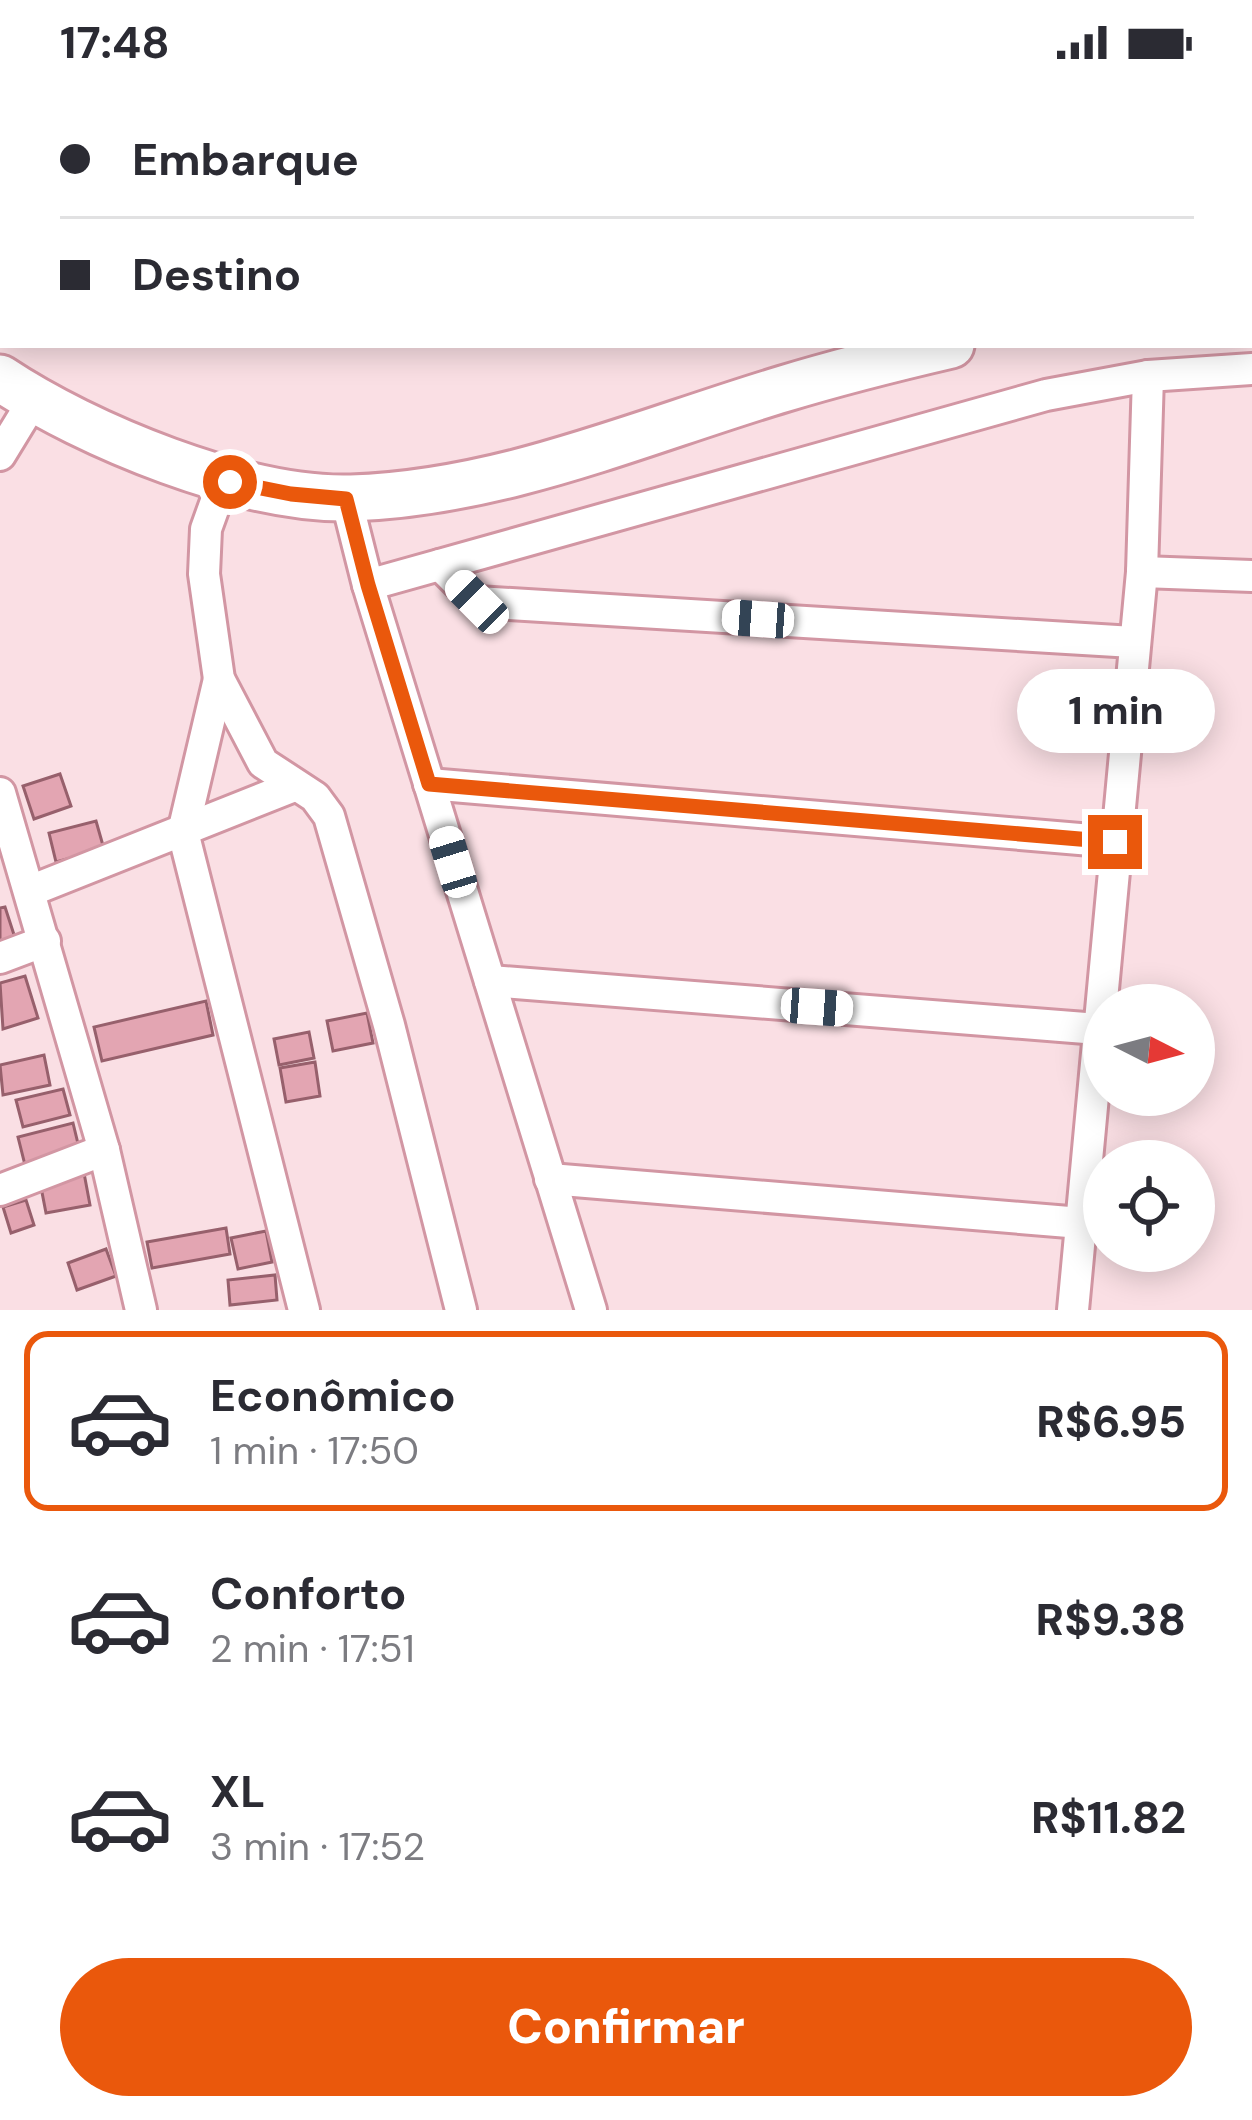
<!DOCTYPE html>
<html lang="pt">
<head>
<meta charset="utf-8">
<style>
	:root { --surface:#fff; --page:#f7f7f7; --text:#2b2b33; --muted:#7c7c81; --line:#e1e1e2; --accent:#ea580c }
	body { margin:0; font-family:"DM Sans",sans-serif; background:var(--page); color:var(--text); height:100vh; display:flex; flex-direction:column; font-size:45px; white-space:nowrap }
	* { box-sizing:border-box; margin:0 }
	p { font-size:39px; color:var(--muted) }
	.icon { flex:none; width:66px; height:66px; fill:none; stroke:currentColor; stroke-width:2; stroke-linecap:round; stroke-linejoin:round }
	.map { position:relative; height:1226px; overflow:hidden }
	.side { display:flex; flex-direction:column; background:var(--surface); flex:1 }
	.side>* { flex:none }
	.top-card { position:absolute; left:0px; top:0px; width:1254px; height:264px; box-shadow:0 6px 30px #0003; display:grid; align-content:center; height:264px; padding:0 60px; background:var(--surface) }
	.needle { width:78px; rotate:96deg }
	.tools { position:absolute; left:1083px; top:900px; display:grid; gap:24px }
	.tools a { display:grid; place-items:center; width:132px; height:132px; border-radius:50%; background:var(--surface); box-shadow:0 6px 30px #0003; font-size:60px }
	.end { position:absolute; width:54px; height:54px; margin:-27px; border:15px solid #ea580c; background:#fff; box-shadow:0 0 0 6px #fff }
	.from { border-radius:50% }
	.bubble { position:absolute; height:84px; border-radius:42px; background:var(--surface); box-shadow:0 6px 30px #0003; font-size:39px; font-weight:800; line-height:84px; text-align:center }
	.car { position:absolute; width:36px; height:72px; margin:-36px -18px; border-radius:15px; box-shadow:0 0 9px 3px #0007; background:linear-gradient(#fff 24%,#345 0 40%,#fff 0 76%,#345 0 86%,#fff 0) }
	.top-card b { display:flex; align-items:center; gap:42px; height:114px; font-size:45px }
	.top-card b+b { border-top:3px solid var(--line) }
	.top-card i { width:30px; height:30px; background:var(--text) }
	ul { padding:21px 0 0; list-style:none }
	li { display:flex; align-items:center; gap:36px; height:180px; margin:0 24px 18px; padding:0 36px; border:6px solid transparent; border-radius:24px }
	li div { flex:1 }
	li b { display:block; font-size:45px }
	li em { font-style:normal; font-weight:800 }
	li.active { border-color:var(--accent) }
	li>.icon { width:108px; height:108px; stroke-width:1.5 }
	.button { display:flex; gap:24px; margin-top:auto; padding:24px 60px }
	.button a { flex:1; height:138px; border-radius:72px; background:var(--accent); color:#fff; font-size:48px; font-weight:800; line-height:138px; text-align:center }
	.status { display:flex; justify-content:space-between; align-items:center; height:84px; padding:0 60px; background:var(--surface); direction:ltr }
	.status svg { height:33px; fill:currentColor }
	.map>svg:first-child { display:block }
	.building { fill:#e3a5b2; stroke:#97606c; stroke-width:3 }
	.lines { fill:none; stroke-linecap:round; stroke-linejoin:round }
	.minor-casing { stroke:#d296a3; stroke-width:36 }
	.secondary-casing { stroke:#d296a3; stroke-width:51 }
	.minor { stroke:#fff; stroke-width:30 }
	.secondary { stroke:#fff; stroke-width:45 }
	.route { stroke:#ea580c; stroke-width:15 }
</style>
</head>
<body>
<div class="status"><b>17:48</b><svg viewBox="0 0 49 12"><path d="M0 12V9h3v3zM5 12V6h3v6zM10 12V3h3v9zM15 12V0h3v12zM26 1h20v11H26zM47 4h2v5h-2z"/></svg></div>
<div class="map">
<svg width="1252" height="1226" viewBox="0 0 1252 1226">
	<rect width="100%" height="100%" fill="#fadfe4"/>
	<!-- building -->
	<g class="building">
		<polygon points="60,690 71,722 34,735 23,702"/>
		<polygon points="96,737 104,765 56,778 49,749"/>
		<polygon points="5,823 18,863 0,869 0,824"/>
		<polygon points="25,892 38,934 3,945 0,899"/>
		<polygon points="206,917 213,951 102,977 94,943"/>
		<polygon points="367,929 373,959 333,967 327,937"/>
		<polygon points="309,948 314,974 279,981 274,955"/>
		<polygon points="44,971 50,1001 3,1011 0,981"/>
		<polygon points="315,978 320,1012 286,1018 280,984"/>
		<polygon points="63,1005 70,1031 23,1043 16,1016"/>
		<polygon points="73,1039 80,1068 25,1081 18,1053"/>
		<polygon points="84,1089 90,1121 46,1129 40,1098"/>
		<polygon points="26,1116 34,1141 11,1149 3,1123"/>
		<polygon points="226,1144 230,1170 152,1184 147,1158"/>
		<polygon points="266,1147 272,1178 238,1185 231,1154"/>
		<polygon points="106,1165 116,1192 77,1206 68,1179"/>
		<polygon points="275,1191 277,1216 230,1221 228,1196"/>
	</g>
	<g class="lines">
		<!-- minor casing -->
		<g class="minor-casing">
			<g id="minor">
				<polyline points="1119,3 1144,0"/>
				<polyline points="1251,15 1252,18"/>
				<polyline points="0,371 33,317"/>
				<polyline points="224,395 206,445 204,490 219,595 263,679 315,713 329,732 389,941 461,1226"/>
				<polyline points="346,414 368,501 591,1226"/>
				<polyline points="440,481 477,518 1133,558"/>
				<polyline points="1142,488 1252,492"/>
				<polyline points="368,501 1046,311 1148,292 1252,285"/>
				<polyline points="219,595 183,748 304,1226"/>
				<polyline points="429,700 1115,758"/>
				<polyline points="0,709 104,1066 141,1226"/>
				<polyline points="30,807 294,702"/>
				<polyline points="0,874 45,857"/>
				<polyline points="490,897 1098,945"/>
				<polyline points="550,1095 1081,1139"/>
				<polyline points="0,1106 104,1066"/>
				<polyline points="1073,1226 1142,488 1148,292"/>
			</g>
		</g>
		<!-- secondary casing -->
		<g class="secondary-casing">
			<g id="secondary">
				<polyline points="1251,210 1252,210"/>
				<path d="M0 294C87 352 245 417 351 414 503 409 640 348 783 305 839 288 895 274 951 261"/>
			</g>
		</g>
		<!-- minor -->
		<use href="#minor" class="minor"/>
		<!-- secondary -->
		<use href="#secondary" class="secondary"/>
	</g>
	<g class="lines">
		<!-- route -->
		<polyline class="route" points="230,398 291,410 346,415 368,501 429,700 1115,758"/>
	</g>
</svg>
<div class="tools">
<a><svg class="needle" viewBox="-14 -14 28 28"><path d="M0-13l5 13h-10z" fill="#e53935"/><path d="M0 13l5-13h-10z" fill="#7c7c81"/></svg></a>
<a><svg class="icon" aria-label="locate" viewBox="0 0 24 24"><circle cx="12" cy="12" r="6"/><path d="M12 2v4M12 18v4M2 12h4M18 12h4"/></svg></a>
</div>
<i class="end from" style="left:230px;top:398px"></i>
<i class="end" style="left:1115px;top:758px"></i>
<div class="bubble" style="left:1017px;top:585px;width:198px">1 min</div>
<i class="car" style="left:477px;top:518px;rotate:315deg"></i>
<i class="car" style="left:758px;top:535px;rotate:274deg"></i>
<i class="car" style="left:453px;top:778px;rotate:343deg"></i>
<i class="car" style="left:817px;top:923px;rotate:94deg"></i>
<div class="top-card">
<b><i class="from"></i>Embarque</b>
<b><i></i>Destino</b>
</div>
</div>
<section class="side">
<ul>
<li class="active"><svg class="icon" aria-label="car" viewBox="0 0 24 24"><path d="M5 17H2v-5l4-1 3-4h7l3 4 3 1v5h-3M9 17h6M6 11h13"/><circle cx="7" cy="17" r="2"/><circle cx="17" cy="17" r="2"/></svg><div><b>Econômico</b><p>1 min · 17:50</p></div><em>R$6.95</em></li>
<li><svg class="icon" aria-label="car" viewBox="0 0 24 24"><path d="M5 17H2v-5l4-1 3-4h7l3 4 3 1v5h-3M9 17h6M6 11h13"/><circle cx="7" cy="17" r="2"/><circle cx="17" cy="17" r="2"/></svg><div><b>Conforto</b><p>2 min · 17:51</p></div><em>R$9.38</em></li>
<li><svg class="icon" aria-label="car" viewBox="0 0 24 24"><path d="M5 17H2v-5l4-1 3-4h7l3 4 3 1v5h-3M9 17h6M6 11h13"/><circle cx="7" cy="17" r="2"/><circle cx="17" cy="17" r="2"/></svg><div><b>XL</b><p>3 min · 17:52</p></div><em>R$11.82</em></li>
</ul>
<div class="button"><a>Confirmar</a></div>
</section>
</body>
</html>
